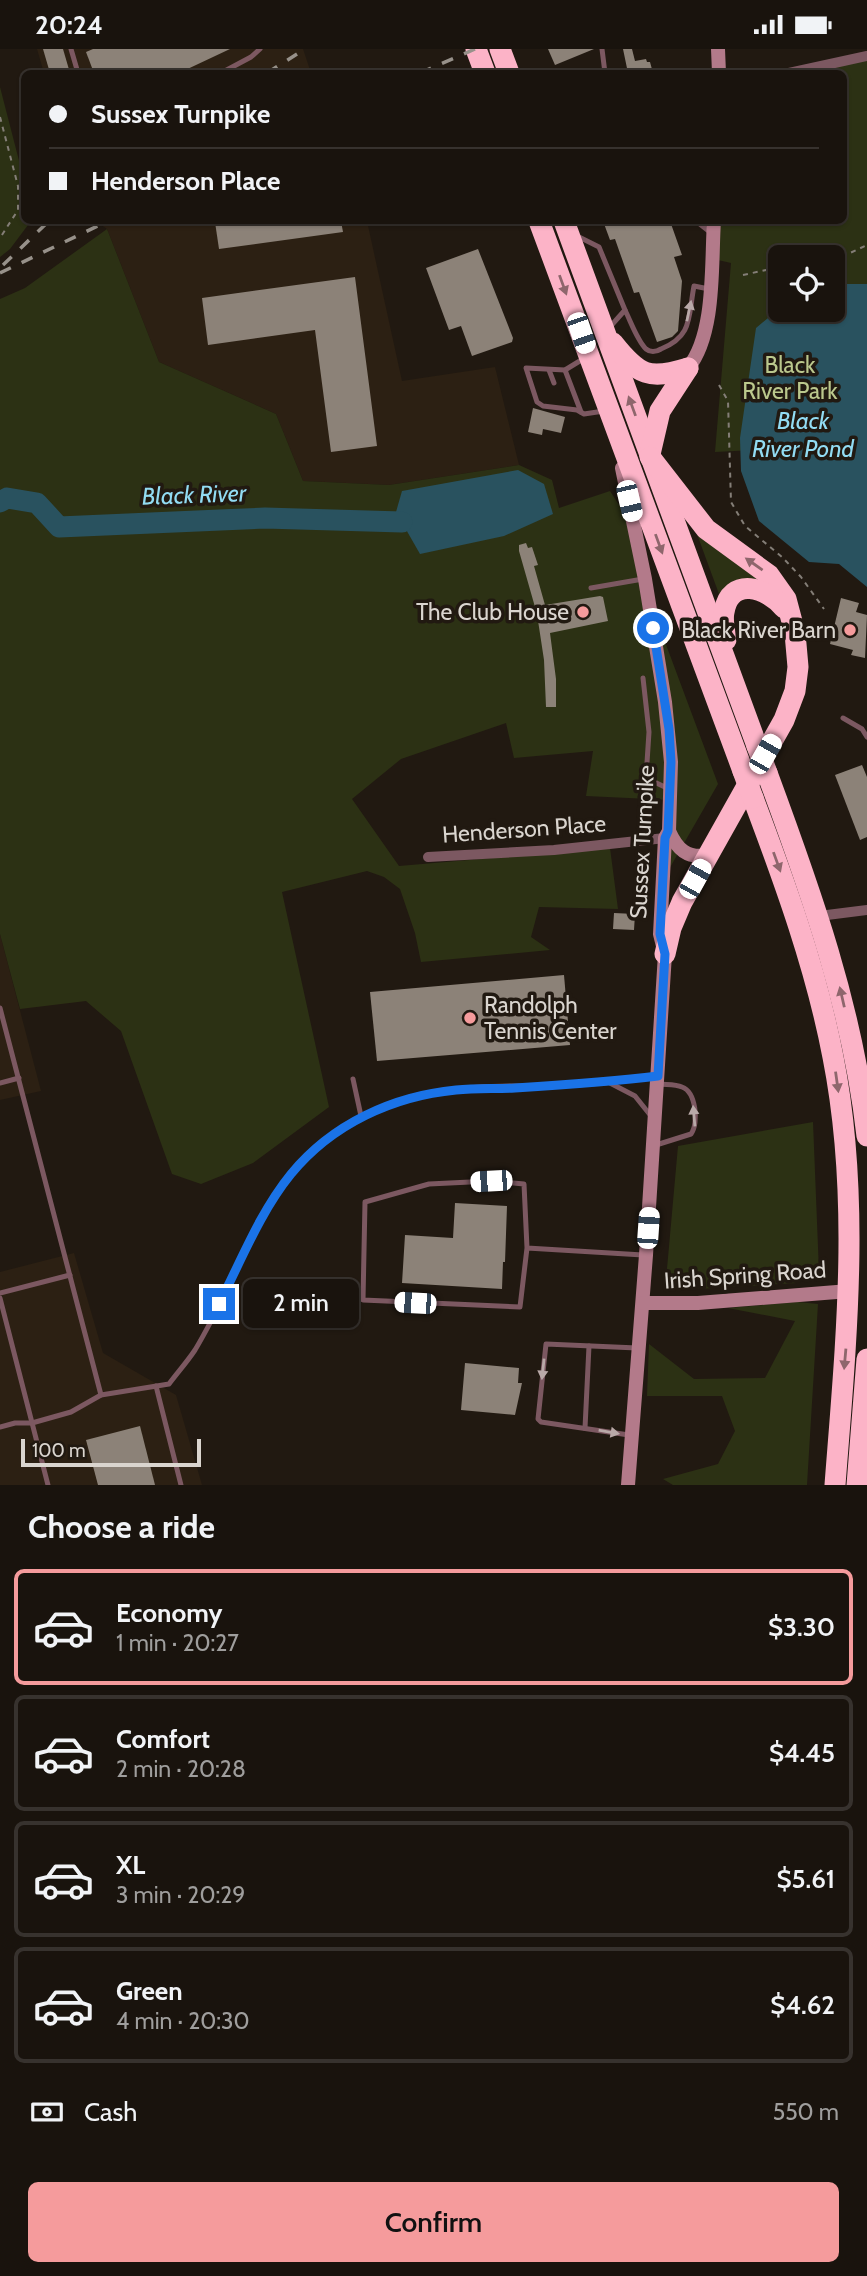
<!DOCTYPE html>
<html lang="en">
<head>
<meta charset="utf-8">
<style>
	:root { --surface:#19130d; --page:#26201b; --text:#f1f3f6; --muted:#9f9e9d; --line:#37322e; --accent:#f59b9c }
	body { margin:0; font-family:Cabin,sans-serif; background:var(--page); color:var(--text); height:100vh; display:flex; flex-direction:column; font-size:26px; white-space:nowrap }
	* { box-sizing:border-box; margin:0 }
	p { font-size:23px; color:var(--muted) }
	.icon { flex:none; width:38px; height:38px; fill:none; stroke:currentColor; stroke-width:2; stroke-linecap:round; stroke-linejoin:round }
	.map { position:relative; height:1436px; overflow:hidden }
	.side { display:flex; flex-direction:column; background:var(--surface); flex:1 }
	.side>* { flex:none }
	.banner { position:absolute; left:21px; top:21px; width:826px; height:154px; border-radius:10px; box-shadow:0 2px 5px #0004,0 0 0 2px var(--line); display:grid; align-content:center; height:154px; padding:0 28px; background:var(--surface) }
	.buttons { position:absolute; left:768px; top:196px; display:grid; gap:14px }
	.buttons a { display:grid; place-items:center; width:77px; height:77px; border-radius:10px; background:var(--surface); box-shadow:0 2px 5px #0004,0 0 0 2px var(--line); font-size:35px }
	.scale { position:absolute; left:21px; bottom:18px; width:180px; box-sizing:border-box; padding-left:7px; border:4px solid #dad5cf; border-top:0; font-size:19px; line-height:24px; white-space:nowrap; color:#dad5cf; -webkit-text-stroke:5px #211911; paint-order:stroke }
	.end { position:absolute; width:32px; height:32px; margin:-16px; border:9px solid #1a73e8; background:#fff; box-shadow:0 0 0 4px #fff }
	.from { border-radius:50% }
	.bubble { position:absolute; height:49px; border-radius:10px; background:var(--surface); box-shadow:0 2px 5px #0004,0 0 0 2px var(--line); font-size:23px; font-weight:600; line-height:49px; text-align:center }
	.car { position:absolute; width:21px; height:42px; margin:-21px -10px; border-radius:9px; box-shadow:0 0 5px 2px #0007; background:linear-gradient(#fff 24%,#345 0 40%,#fff 0 76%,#345 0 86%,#fff 0) }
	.banner b { display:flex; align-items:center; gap:24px; height:66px; font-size:26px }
	.banner b+b { border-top:2px solid var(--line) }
	.banner i { width:18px; height:18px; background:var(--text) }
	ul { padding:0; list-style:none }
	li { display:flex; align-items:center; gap:21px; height:116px; margin:0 14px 10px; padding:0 14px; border:4px solid var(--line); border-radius:10px }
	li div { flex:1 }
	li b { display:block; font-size:26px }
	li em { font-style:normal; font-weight:600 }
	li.active { border-color:var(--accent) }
	li>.icon { width:63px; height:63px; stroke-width:1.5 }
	h2 { padding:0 28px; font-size:32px; line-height:84px }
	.pay { display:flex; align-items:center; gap:18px; height:77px; padding:0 28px; font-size:26px }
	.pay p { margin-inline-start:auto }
	.button { display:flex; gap:14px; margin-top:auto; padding:14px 28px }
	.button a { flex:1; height:80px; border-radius:10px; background:var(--accent); color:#111; font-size:28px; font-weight:600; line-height:80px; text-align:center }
	.status { display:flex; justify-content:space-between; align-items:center; height:49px; padding:0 35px; background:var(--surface); direction:ltr }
	.status svg { height:19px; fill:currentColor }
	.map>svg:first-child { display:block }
	.built { fill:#2c2013 }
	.green { fill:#2c3114; fill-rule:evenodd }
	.water { fill:#29525f }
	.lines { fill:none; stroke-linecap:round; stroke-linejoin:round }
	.river { stroke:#29525f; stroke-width:21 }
	.building { fill:#8c8278 }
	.path { stroke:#847e77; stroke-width:2; stroke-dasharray:5 5; stroke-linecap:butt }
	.lane { stroke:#7c5861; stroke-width:5 }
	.street { stroke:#7c5861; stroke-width:10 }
	.secondary { stroke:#b37a8a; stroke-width:14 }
	.highway { stroke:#fcb3c7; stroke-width:21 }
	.rail { stroke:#97918a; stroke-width:3.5; stroke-dasharray:12 12; stroke-linecap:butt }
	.highway-bridge { stroke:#fcb3c7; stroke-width:21 }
	.oneway { fill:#8e666c }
	.oneway2 { fill:#b9a9a8 }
	.route { stroke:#1a73e8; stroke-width:9 }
	.poi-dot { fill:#f59b9c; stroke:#211911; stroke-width:2.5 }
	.labels { text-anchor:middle; stroke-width:7; stroke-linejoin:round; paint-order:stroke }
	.park-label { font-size:23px; fill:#bbc88d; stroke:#211911 }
	.poi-label { font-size:23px; fill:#dad5cf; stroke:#211911; text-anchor:end }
	.street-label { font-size:23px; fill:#dad5cf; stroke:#211911 }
	.water-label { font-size:24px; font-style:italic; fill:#92dcf3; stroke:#211911 }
</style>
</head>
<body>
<div class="status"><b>20:24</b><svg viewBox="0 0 49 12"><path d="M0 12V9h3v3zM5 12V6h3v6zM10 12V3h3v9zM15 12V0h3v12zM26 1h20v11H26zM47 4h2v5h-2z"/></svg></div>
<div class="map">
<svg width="867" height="1436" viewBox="0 0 867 1436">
	<rect width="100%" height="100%" fill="#211911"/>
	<!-- built -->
	<g class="built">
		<polygon points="37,0 303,0 311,24 44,24"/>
		<polygon points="96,172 367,172 402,332 495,318 519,416 389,436 303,432 276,365 159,313 107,180"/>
		<polygon points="0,885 41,1042 0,1051"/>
		<polygon points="74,1204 103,1304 176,1346 202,1436 0,1436 0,1223"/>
	</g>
	<!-- green -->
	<g class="green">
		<path d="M867 11V395L715 403 731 214 718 211 720 172H844V24H825L830 23 829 19ZM780 208H833V261H780Z"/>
		<polygon points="0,38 24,131 24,172 31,172 10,200 0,208"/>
		<polygon points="107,180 159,313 276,365 303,432 389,436 519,416 552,431 559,459 610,442 625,465 652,558 718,735 668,822 671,751 586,747 593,702 514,709 506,674 401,710 352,750 399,817 610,799 618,860 539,858 531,888 550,901 421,913 415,884 400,840 384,828 367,822 282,843 329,1058 253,1114 201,1135 172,1125 121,982 86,952 20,960 0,885 0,250 25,239"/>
		<polygon points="694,477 762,529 719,545"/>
		<polygon points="813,1073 819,1223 797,1234 665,1242 678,1097"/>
		<polygon points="798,1253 818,1255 807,1436 673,1436 663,1430 718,1415 735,1382 722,1347 647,1347 649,1295 694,1330 765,1329 795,1272 728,1259"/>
	</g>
	<!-- water -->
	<g class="water">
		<polygon points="833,235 867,235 867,538 839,515 809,513 759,472 741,422 740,389 756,279 780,259 833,261"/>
		<polygon points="518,421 544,435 553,465 504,487 420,505 396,463 402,442"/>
	</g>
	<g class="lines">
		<!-- river -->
		<polyline class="river" points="0,453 7,449 37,454 59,478 265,469 402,473"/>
	</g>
	<!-- building -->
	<g class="building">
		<polygon points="43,0 63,0 70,24 50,24"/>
		<polygon points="93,0 230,0 179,24 94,24 86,3"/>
		<polygon points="548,0 594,0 555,16"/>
		<polygon points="623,0 632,0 635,12 646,10 647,13 650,13 653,24 628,24"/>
		<polygon points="225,172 341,172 343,183 219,200 215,173"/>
		<polygon points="603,172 670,172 682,206 674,208 682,232 678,282 672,288 657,293 639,243 634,244 615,190 610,191"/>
		<polygon points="478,200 513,289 512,293 472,307 461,277 449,281 426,219"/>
		<polygon points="355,228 377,397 331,403 315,281 208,296 202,249"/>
		<polygon points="533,359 565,368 561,384 543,380 542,386 528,383"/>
		<polygon points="526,494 528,499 532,498 538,516 534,517 545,556 600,547 603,548 608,572 550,584 556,630 556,658 546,658 544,611 537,565 519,502 519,496"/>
		<polygon points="841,549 859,554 856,563 867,566 865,609 851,606 853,601 830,595"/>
		<polygon points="862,716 867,728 867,788 860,791 835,726"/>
		<polygon points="614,864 635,865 634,881 613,880"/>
		<polygon points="564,926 570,996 377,1012 370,943"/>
		<polygon points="455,1154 507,1157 505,1213 503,1213 502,1240 402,1234 405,1186 453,1189"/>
		<polygon points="465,1314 519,1319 518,1334 522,1334 515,1366 461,1361"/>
		<polygon points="140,1377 155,1436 98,1436 86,1391"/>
	</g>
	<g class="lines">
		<!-- path -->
		<g class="path">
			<polyline points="0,68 18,137 18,161 0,189"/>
			<polyline points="833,212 867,196"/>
			<polyline points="743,226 780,218"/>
			<polyline points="719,336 728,352 731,453 745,477 782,508 801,528 824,560"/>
		</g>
		<!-- lane -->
		<g class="lane">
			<polyline points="71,0 78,24"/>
			<polyline points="602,0 605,24"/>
			<polyline points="221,24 251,8 260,0"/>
			<polyline points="696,172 710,183"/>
			<polyline points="575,186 599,198 625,261"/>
			<path d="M609 279 625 261C631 273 637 291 646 300 651 304 656 303 661 300 693 287 688 268 694 237L709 240"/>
			<polyline points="583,310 565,321 526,319 537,353 543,357 577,361 584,365 604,362"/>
			<polyline points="549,321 554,334"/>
			<polyline points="565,321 581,363"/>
			<polyline points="591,539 643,530"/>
			<polyline points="643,629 649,683 646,729 669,740"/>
			<polyline points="843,669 862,680 867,688"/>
			<polyline points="0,959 101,1346"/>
			<polyline points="353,1030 361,1067"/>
			<polyline points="608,1033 635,1047 651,1067"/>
			<polyline points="0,1034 19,1029"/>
			<path d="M656 1096 691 1085C699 1074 696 1043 682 1038 675 1035 666 1036 659 1035"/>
			<polyline points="527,1199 520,1258 363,1251 365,1153 429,1135 491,1132 524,1135 527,1199 643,1206"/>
			<polyline points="0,1244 70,1226"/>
			<polyline points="0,1249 48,1436"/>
			<polyline points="156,1337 181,1436"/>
			<path d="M0 1378 15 1374H32L71 1363 101 1346 169 1335C178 1323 187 1313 195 1301 225 1251 246 1196 276 1146 308 1094 363 1060 422 1046 470 1034 526 1038 575 1036 602 1035 628 1031 654 1028"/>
			<polyline points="585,1379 589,1297"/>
			<polyline points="629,1386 541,1373 538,1370 546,1295 637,1299"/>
		</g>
		<!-- street -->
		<g class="street">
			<polyline points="789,24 867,7"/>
			<polyline points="428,808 554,801 665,789"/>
			<polyline points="819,867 867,861"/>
		</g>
		<!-- secondary -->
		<g class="secondary">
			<polyline points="718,0 719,24"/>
			<path d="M688 319C716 285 711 214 714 172"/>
			<polyline points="622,419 645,530 665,653 671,713 669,782 665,789 660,885 665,905 646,1206 628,1436"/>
			<path d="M669 782C677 800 687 810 708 806"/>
			<polyline points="643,1254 698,1254 849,1242"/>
		</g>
		<!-- highway -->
		<g class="highway">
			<polyline points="476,0 485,24"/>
			<polyline points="500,0 509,24"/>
			<polyline points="539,172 743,722"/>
			<polyline points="564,172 757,697"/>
			<path d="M613 294C639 327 649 331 688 319"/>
			<polyline points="650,405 660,362 688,319"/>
			<polyline points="650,408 706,480 769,526 786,550 795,584 798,618 795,642 784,671 682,853 671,879 665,905"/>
			<path d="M726 591C725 582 722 572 724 563 730 526 768 539 784 559"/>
			<path d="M767 724C811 843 853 960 867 1087"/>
			<path d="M753 749C785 834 816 919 833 1008 861 1150 846 1293 835 1436"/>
			<polyline points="857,1436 867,1310"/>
		</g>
		<!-- rail -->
		<g class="rail">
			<polyline points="267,24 297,5"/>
			<polyline points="420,24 475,0"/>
			<polyline points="3,216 49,172"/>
			<polyline points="0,224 108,172"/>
		</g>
		<!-- highway-bridge -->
		<g class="highway-bridge">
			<polyline points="757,697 767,724"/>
			<polyline points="743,722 753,749"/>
		</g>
	</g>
	<!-- one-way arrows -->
	<defs><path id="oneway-solid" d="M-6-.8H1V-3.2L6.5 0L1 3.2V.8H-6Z" transform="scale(1.75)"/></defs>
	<g class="oneway">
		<use href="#oneway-solid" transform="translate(563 236) rotate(70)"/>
		<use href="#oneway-solid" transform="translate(632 357) rotate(-110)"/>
		<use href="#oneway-solid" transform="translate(659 495) rotate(70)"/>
		<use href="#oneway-solid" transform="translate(754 515) rotate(-145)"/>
		<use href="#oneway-solid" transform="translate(777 813) rotate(70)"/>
		<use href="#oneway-solid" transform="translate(842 948) rotate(-103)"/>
		<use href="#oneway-solid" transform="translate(837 1033) rotate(82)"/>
		<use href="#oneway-solid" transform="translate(845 1310) rotate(95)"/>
	</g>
	<g class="oneway2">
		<use href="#oneway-solid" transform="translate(689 262) rotate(-78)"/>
		<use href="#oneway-solid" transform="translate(694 1067) rotate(-95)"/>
		<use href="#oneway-solid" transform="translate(543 1320) rotate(96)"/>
		<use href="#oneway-solid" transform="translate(609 1383) rotate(10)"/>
	</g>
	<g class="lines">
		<!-- route -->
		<path class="route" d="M219 1255C241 1212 260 1163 291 1125 332 1075 393 1047 456 1041 476 1039 495 1040 515 1039 563 1036 610 1033 658 1027L665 905 660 885 665 789 668 782 671 713 669 680 653 579"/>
	</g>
	<!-- markers -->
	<g class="poi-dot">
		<circle cx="583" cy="563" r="7"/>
		<circle cx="850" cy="581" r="7"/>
		<circle cx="470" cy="969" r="7"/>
	</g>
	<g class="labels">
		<!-- park labels -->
		<g class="park-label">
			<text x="790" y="324">Black<tspan x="790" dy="26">River Park</tspan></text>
		</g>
		<!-- poi labels -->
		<g class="poi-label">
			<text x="569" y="571">The Club House</text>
			<text x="836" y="589">Black River Barn</text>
			<text x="484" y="964" text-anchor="start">Randolph<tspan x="484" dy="26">Tennis Center</tspan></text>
		</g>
		<!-- street labels -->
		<g class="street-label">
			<text transform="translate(524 780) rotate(-4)" y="8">Henderson Place</text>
			<text transform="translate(642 793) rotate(-87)" y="8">Sussex Turnpike</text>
			<text transform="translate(745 1226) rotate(-4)" y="8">Irish Spring Road</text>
		</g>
		<!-- water labels -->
		<g class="water-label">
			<text x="803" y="380">Black<tspan x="803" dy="28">River Pond</tspan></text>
			<text transform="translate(194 446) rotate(-2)" y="8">Black River</text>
		</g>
	</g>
</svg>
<div class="buttons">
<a><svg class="icon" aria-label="locate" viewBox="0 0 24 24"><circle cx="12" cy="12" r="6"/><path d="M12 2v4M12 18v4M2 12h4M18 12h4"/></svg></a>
</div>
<div class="scale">100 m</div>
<i class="end from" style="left:653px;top:579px"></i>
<i class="end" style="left:219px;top:1255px"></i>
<div class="bubble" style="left:243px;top:1230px;width:116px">2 min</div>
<i class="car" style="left:581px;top:284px;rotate:161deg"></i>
<i class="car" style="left:629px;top:452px;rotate:167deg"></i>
<i class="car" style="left:765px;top:705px;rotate:30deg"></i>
<i class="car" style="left:695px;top:830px;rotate:29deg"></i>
<i class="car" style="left:491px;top:1132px;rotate:267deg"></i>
<i class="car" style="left:648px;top:1179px;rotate:4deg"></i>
<i class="car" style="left:415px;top:1254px;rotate:273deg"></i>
<div class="banner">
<b><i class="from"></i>Sussex Turnpike</b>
<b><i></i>Henderson Place</b>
</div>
</div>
<section class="side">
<h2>Choose a ride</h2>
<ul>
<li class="active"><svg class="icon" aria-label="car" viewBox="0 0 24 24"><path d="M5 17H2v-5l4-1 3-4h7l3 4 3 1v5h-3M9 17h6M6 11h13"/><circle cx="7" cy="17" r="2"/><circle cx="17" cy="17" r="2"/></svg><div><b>Economy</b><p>1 min · 20:27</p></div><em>$3.30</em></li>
<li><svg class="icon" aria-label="car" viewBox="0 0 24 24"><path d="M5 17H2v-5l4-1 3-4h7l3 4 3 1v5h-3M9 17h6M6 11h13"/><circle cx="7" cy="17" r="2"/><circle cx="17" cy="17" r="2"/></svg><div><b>Comfort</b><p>2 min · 20:28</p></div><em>$4.45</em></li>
<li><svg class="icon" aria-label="car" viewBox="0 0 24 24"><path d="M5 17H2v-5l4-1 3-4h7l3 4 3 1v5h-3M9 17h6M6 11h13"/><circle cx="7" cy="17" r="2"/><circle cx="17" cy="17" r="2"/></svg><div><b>XL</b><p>3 min · 20:29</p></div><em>$5.61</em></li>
<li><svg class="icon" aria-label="car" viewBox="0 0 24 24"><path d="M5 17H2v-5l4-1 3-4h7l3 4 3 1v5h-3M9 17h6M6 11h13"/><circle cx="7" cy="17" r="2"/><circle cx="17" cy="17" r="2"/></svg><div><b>Green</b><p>4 min · 20:30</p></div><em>$4.62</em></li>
</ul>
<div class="pay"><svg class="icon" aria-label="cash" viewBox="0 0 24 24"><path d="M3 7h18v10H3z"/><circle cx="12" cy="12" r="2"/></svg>Cash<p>550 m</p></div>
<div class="button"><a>Confirm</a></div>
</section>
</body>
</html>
